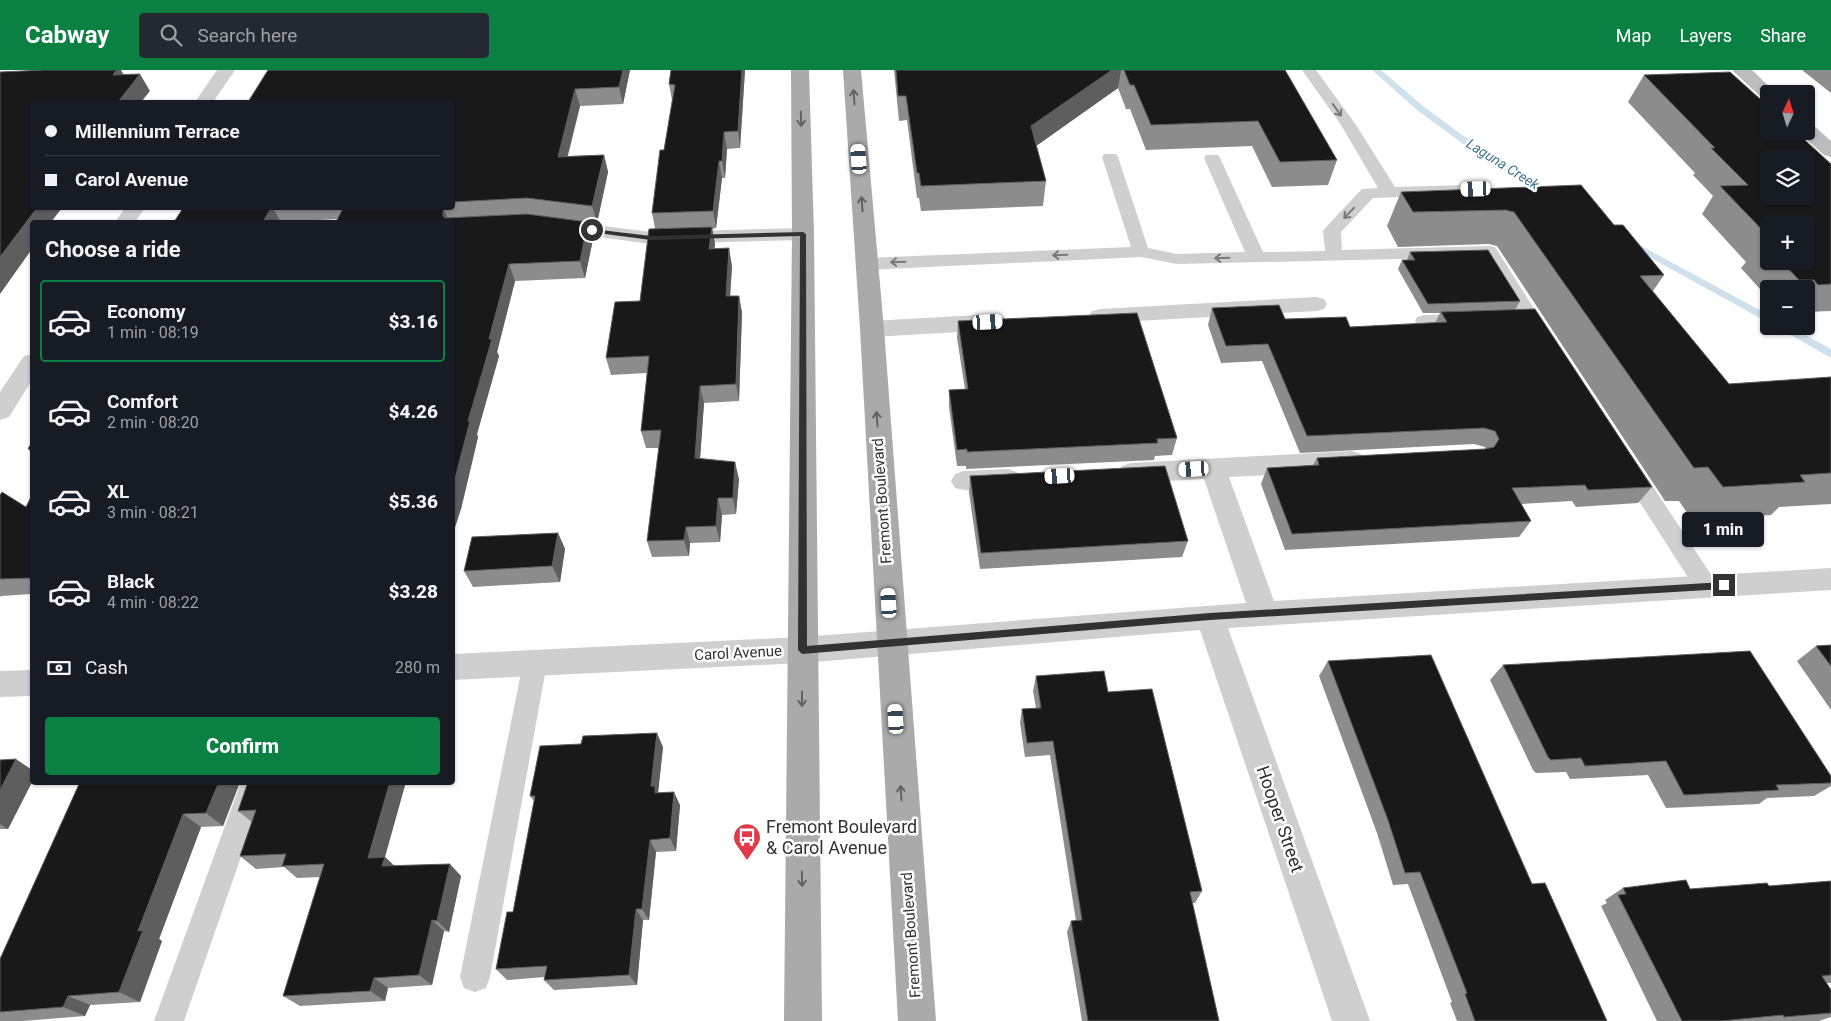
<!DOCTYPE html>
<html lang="en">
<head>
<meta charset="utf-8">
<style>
	:root { --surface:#171b24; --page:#242831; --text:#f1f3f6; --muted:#9ea1a6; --line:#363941; --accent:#0b8043 }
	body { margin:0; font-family:Roboto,sans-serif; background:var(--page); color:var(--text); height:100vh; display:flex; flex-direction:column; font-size:19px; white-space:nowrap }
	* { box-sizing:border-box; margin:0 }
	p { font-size:16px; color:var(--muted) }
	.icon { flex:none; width:28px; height:28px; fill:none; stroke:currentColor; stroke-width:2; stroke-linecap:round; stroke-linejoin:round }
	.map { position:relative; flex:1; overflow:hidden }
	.side { position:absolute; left:30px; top:150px; width:425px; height:565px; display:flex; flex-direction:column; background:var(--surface); border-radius:5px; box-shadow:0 1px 4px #0004 }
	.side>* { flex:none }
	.top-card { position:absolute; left:30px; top:30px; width:425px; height:110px; border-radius:5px; box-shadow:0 1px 4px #0004; display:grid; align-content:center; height:110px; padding:0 15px; background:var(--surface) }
	.needle { width:32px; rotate:4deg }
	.controls { position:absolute; left:1760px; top:15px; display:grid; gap:10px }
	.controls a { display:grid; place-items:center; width:55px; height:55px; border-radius:5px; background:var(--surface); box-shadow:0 1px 4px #0004; font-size:25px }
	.end { position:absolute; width:22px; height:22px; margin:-11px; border:6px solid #323232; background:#fff; box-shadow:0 0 0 2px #fff }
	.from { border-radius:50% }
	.bubble { position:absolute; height:35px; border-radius:5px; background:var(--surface); box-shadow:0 1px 4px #0004; font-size:16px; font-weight:800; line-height:35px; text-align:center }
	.car { position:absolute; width:15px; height:30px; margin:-15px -8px; border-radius:6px; box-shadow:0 0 4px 1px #0007; background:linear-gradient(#fff 24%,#345 0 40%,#fff 0 76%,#345 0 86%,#fff 0) }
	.top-card b { display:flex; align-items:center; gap:18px; height:48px; font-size:19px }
	.top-card b+b { border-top:1px solid var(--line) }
	.top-card i { width:12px; height:12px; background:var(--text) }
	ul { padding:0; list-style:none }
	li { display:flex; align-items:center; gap:15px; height:82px; margin:0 10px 8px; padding:0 5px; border:2px solid transparent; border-radius:5px }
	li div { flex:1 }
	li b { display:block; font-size:19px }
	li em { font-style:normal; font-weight:800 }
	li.on { border-color:var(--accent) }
	li>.icon { width:45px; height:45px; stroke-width:1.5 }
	h2 { padding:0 15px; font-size:22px; line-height:60px }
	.pay { display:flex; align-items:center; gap:12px; height:55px; padding:0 15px; font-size:19px }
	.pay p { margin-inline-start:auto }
	.primary-button { display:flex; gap:10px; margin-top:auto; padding:10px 15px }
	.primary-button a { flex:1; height:58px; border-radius:5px; background:var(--accent); color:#fff; font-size:20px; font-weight:800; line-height:58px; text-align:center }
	header { display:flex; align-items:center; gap:30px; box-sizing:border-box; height:70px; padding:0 25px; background:var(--accent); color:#fff }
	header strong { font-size:24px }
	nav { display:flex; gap:28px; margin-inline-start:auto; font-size:18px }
	.search { width:350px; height:45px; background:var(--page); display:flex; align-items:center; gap:12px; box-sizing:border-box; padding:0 18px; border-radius:5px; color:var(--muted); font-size:19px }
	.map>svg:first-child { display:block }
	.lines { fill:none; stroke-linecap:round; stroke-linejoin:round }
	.stream { fill:#cee1ed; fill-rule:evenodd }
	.lane { fill:#cfcfcf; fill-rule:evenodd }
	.street { fill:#cfcfcf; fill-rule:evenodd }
	.secondary { fill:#bcbcbc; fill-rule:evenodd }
	.primary { fill:#aaa; fill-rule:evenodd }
	.wall { fill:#8c8c8c; fill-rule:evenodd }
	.shaded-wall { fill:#5e5e5e }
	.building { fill:#191919; stroke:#5e5e5e; fill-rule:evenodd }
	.oneway { stroke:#626262 }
	.oneway2 { stroke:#797979 }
	.route { fill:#323232 }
	.labels { text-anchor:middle; stroke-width:5; stroke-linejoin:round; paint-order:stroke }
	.far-water-label { font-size:14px; font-style:italic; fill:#407493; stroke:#fff }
	.street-label { font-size:15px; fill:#323232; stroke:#fff }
	.near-street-label { font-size:18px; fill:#323232; stroke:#fff }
	.near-poi-label { font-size:18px; fill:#323232; stroke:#fff; text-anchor:start }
</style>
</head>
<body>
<header>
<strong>Cabway</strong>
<div class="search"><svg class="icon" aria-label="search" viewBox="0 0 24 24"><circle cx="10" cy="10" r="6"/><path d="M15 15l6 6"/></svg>Search here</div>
<nav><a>Map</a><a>Layers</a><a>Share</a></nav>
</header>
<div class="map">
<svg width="1831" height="951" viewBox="0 0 1831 951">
	<rect width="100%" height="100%" fill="#fff"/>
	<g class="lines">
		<!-- stream -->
		<g class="stream">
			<polygon points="1372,0 1381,0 1423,36 1476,75 1553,123 1553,127 1547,127 1470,79 1417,40"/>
			<polygon points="1634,172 1769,245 1769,253 1631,177 1629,175"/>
			<polygon points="1775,256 1789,256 1831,279 1831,288"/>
		</g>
		<!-- lane -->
		<g class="lane">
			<polygon points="1302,0 1316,0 1356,55 1395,117 1466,115 1472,116 1474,120 1472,124 1466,125 1373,128 1341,162 1342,180 1489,176 1495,177 1540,248 1538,252 1510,255 1503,253 1501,249 1503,245 1518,242 1484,187 1177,194 1141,187 866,200 860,198 857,194 860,190 866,188 1131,177 1102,87 1104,84 1116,84 1118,87 1148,178 1177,184 1245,182 1204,88 1206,85 1218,85 1220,88 1263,182 1325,181 1323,161 1326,157 1362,119 1378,118 1341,55"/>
			<polygon points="1466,244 1473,246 1475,250 1473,254 1424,257 1417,255 1415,251 1417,247 1424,245"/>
			<polygon points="1630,392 1638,394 1714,509 1718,516 1714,523 1706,525 1698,523 1619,400 1622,394"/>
			<polygon points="535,583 544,586 547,593 490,907 486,918 475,922 464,918 460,907 523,593 526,586"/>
			<polygon points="241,712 267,712 184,951 154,951"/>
		</g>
		<!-- street -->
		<g class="street">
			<polygon points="217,0 235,0 213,32 195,32"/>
			<polygon points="125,138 145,138 135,152 115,152"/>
			<polygon points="555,150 651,162 803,158 810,159 814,164 810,169 803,170 651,174 548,160 545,156 548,152"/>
			<polygon points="1316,227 1324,229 1327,234 1324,239 1316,241 1100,253 1092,251 1089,246 1092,241 1100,239"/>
			<polygon points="995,244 1003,247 1006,252 1003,257 995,260 872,267 864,264 860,259 864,254 872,251"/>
			<polygon points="32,284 32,310 9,347 0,350 0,322 24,286"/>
			<polygon points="1352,381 1361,384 1365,391 1361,398 1352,401 1229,407 1274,531 1831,498 1831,520 1228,558 1370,951 1332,951 1200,560 802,593 452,610 452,584 802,567 1246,533 1204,409 1131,413 1122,410 1118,403 1122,396 1131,393"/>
			<path d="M1008 399 1017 402 1021 409 1017 416C999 421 973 423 955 418L951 411 955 404 964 401Z"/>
			<polygon points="32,600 32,626 0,627 0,601"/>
		</g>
		<!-- secondary -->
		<g class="secondary">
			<polygon points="1732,0 1752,0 1777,24 1769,24 1769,30 1763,29"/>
			<polygon points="1806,53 1813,55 1831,71 1831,87 1824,85 1799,63 1798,61 1806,61"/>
		</g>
		<!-- primary -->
		<g class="primary">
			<polygon points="791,0 809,0 814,164 822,951 784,951 792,164"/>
			<polygon points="843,0 861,0 884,259 936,951 898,951 860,259"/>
		</g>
	</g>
	<!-- wall -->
	<g class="wall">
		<polygon points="630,0 623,34 580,36 568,86 604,85 608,102 597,153 589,152 593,169 585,208 515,211 497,282 499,286 477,364 478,367 461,439 338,149 281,152 183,138 452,138 452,32"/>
		<polygon points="671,0 745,0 740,78 727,79 725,108 722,108 716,158 712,159 715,174 714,179 732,196 730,226 739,226 742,243 739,331 704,333 700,388 739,409 736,444 722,445 720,472 690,473 689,486 652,487 647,471 659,378 646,378 641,361 647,303 611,305 606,288 640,231 655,158 652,143 664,80 672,30 669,14"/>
		<polygon points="894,0 1285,0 1337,90 1328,115 1272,117 1252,76 1146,80 1130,39 1126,39 1118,18 1036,76 1046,111 1043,136 921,141 919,128 917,128 907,50 899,51"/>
		<polygon points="1802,0 1831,0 1831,23"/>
		<path d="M1644 5 1831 94V241L1806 242V219H1769V229L1741 198 1746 192 1702 144 1713 126 1693 105 1695 103 1628 32ZM1769 154 1806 191H1769Z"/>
		<polygon points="1401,122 1614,155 1664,205 1653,221 1729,314 1830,307 1831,306 1831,434 1779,437 1771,445 1692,450 1679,431 1665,431 1497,176 1489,174 1398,177 1387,156"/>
		<polygon points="1410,182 1520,231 1515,240 1652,417 1638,433 1576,437 1572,431 1521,434 1531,451 1519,467 1285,480 1261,414 1267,398 1313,395 1317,388 1486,379 1485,377 1474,374 1300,383 1262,291 1221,293 1208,255 1212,238 1285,249 1350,257 1435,253 1440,243 1423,243 1398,199 1402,190 1407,190"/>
		<polygon points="958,251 1177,368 1172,385 1155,386 1154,390 966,399 966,396 957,396 949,337 949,320 965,319 957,268"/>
		<polygon points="32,372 32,384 28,379"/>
		<polygon points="970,406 1188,471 1182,487 980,499 969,423"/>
		<polygon points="0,425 26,437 32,425 32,524 1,526 0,527"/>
		<polygon points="558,463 565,479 560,512 473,517 464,501"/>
		<polygon points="1831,575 1831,640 1797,591 1816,576"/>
		<polygon points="1328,591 1532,814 1607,951 1457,951 1450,933 1452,932 1408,814 1393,815 1377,763 1319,606"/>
		<polygon points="1503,595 1831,706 1831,716 1814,726 1767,728 1759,734 1666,738 1648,705 1570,709 1566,702 1536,703 1533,700 1490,610"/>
		<polygon points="1036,606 1108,622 1202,821 1195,833 1192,833 1219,951 1082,951 1067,862 1071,851 1076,851 1050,685 1025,687 1020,653 1022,639 1036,638 1033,621"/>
		<polygon points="663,677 658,723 680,735 676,781 656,782 649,850 643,850 637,915 554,920 544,910 545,907 507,910 496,899 513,842 534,731 530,726"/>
		<polygon points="0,690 32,700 32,712 8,759 0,759"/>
		<polygon points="80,712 240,712 223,756 201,757 159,869 162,871 140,932 90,935 85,946 23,951 0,951 0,889"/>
		<polygon points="248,712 385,787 394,796 461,806 449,862 444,861 432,915 388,918 385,931 300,936 283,926 320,807 297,808 284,797 256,799 240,786 252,752 238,741"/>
		<polygon points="1831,811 1831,913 1827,913 1831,920 1831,947 1819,951 1657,951 1601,836 1607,833 1605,830 1623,818 1690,819 1769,816"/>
	</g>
	<!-- shaded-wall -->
	<g class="shaded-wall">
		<polygon points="117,0 121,0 129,14 113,5"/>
		<polygon points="623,0 630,0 623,34 619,17"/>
		<polygon points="742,0 745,0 740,78 738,61"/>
		<polygon points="1112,0 1121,0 1118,18 1029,81 1031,56"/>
		<polygon points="140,4 150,21 141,32 118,32"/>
		<polygon points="575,19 580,36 563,103 558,87"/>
		<polygon points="724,62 727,79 725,108 722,91"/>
		<polygon points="604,85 608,102 597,153 592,136"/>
		<polygon points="719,91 722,108 716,158 713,141"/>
		<polygon points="37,138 62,138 51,152 32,152 32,179 0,224 0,187"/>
		<polygon points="271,138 273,138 281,152 263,152"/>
		<polygon points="443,138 450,152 443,152"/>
		<polygon points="588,152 593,169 585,208 580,191"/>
		<polygon points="712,157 715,174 713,196 709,179"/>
		<polygon points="729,178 732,196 729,244 726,226"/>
		<polygon points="509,194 515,211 497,282 499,286 477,364 478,367 461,439 452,467 452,420 468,351"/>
		<polygon points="739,226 742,243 739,331 736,314"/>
		<polygon points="700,316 704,333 699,404 695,388"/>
		<polygon points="735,392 739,409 736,444 733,428"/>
		<polygon points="718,428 722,445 720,472 716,456"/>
		<polygon points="686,457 690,473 689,486 684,470"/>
		<polygon points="558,463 565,479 560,512 552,496"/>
		<polygon points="657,663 663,677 658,723 661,736 651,716"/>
		<polygon points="16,689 32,700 32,712 8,759 0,754 0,720"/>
		<polygon points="219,712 240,712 223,756 206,743"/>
		<polygon points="390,712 406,712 385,787 398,799 395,808 368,788"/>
		<polygon points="674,722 680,735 676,781 670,768"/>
		<polygon points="183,744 201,757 159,869 162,871 140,932 119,922 138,861"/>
		<polygon points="650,770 656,782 649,850 642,839"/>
		<polygon points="450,794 461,806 449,862 437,851"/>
		<polygon points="636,839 643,850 637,915 629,905"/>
		<polygon points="432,850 444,861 432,915 419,905"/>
		<polygon points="374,908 388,918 385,931 370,921"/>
		<polygon points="68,926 90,935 85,946 63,937"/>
	</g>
	<!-- building -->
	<g class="building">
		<polygon points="44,0 117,0 113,5 140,4 118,32 32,32 32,138 37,138 0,187 0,2"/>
		<polygon points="268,0 623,0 619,17 575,19 558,87 604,85 592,136 527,128 452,132 452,32 248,32"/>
		<polygon points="671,0 742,0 738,61 724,62 722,91 719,91 713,141 652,143 660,80 664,80 675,15 669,14"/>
		<polygon points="896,0 1112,0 1031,56 1046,111 921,116 919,103 917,103 906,26 898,26"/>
		<polygon points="1124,0 1285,0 1337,90 1280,92 1258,51 1151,55 1134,15 1130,15"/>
		<path d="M1730 2 1769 37V61H1795L1831 94V214L1818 215 1814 210H1799L1781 191H1806V154H1769V167L1720 116 1748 115 1711 78H1715L1644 5ZM1769 89H1806V126H1769Z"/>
		<polygon points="1581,115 1614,155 1623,155 1664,205 1640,206 1729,314 1831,307 1831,403 1800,405 1805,412 1723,417 1708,397 1694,398 1514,142 1506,140 1413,142 1401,122"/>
		<polygon points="183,138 271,138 263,152 174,152"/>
		<polygon points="343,138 443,138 443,146 445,148 527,144 588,152 580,191 509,194 489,269 492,269 468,351 470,351 452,420 452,152 336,152"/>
		<polygon points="712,157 709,179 729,178 726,226 739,226 736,314 700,316 695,388 735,392 733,428 718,428 716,456 686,457 684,470 647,471 661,360 641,361 649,286 606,288 615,232 640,231 649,159"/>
		<polygon points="1762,170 1769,170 1769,178"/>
		<polygon points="1488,180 1520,231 1428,234 1402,190 1415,190 1410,182"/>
		<polygon points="1279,235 1285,249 1346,247 1350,257 1447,252 1441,242 1535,239 1652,417 1588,420 1585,415 1512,418 1531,451 1292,464 1267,398 1319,395 1317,388 1485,379 1494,377 1499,369 1495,361 1484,358 1307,366 1268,274 1226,276 1212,238"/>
		<polygon points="1137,243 1177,368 1157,369 1158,373 967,382 967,379 957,380 949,320 968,319 958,251"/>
		<polygon points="32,372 32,379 28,379"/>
		<polygon points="1165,396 1188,471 981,483 970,406"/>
		<polygon points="2,422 26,437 32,425 32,508 0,509 0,425"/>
		<polygon points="558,463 552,496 464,501 472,467"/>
		<polygon points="1831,575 1831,596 1816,576"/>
		<polygon points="1750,581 1831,706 1831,713 1776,715 1779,720 1684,725 1666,691 1585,696 1581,688 1551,690 1548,687 1503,595"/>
		<polygon points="1431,585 1532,814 1545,813 1607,951 1475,951 1465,924 1467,923 1420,802 1405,803 1388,750 1328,591"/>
		<polygon points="1104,601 1108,622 1152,619 1202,821 1190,822 1219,951 1088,951 1071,851 1082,850 1053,671 1027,673 1022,639 1041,638 1036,606"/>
		<polygon points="657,663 651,716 655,716 655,723 674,722 670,768 650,770 642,839 636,839 629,905 544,910 547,896 496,899 507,842 513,842 535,726 530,726 540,676 581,674 583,666"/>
		<polygon points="16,689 0,720 0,690"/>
		<polygon points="80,712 219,712 206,743 183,744 138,861 143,860 119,922 68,926 63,937 0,942 0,889"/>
		<polygon points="248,712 390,712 368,788 385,787 382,796 450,794 437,851 432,850 419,905 374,908 370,921 283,926 324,794 282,796 286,784 240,786 256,740 238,741"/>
		<polygon points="1686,810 1690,819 1767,813 1769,816 1831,811 1831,905 1822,906 1831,920 1831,943 1784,947 1783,945 1721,951 1682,951 1618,825 1626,824 1623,818"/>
	</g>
	<!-- one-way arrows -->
	<defs><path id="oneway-shaft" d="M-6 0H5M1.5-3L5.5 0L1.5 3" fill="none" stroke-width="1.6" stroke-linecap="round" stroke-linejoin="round" transform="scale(1.25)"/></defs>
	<g class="oneway">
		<use href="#oneway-shaft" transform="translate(854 27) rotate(-94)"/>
		<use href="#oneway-shaft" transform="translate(801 49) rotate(89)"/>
		<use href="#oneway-shaft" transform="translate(862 134) rotate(-94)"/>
		<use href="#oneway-shaft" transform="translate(877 349) rotate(-94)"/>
		<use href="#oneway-shaft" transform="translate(802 629) rotate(90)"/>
		<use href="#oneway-shaft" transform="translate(901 723) rotate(-94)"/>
		<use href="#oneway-shaft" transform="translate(802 809) rotate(89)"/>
	</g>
	<g class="oneway2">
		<use href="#oneway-shaft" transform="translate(1337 40) rotate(55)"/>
		<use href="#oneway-shaft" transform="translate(1349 143) rotate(134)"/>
		<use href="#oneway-shaft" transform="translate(1060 185) rotate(178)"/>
		<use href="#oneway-shaft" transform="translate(1222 188) rotate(178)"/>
		<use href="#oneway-shaft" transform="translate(898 192) rotate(178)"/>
	</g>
	<!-- route -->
	<polygon class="route" points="592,159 651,166 803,162 806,164 807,576 1210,543 1724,512 1728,515 1724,519 1210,550 802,584 798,580 800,166 651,170 590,162"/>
	<!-- icons -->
	<defs>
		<g id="bus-pin" transform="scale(1.4375)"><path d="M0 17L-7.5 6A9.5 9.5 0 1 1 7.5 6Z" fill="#e13b4a" stroke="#fff"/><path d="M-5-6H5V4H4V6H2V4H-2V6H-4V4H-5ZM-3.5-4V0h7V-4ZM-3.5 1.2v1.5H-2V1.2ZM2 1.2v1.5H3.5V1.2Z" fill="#fff"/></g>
	</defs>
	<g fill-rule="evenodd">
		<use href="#bus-pin" x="747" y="767"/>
	</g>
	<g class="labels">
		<!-- far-water labels -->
		<g class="far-water-label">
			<text transform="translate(1503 94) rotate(32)" y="5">Laguna Creek</text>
		</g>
		<!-- street labels -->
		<g class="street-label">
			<text transform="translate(882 431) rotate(-94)" y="5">Fremont Boulevard</text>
			<text transform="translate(738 583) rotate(-3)" y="5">Carol Avenue</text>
			<text transform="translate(911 865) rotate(-94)" y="5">Fremont Boulevard</text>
		</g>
		<!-- near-street labels -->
		<g class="near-street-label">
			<text transform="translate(1280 749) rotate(71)" y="6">Hooper Street</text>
		</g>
		<!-- near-poi labels -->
		<g class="near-poi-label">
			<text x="766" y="763">Fremont Boulevard<tspan x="766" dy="21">&amp; Carol Avenue</tspan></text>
		</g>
	</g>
</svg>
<div class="controls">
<a><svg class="needle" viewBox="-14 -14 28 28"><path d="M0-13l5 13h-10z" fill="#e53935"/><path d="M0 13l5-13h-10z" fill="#9ea1a6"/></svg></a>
<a><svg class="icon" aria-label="layers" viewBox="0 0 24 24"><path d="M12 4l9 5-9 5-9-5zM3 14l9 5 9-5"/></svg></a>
<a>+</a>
<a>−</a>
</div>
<i class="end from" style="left:592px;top:160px"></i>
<i class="end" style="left:1724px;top:515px"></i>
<div class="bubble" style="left:1682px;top:442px;width:82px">1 min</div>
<i class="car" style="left:859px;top:89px;rotate:356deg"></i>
<i class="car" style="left:1476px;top:119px;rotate:268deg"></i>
<i class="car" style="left:988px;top:252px;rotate:87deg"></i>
<i class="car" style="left:1194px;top:399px;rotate:267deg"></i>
<i class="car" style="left:1060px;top:406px;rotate:267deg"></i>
<i class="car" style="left:889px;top:533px;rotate:356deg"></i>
<i class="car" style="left:896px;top:649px;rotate:356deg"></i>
<div class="top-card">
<b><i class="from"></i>Millennium Terrace</b>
<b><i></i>Carol Avenue</b>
</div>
<section class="side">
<h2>Choose a ride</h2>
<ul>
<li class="on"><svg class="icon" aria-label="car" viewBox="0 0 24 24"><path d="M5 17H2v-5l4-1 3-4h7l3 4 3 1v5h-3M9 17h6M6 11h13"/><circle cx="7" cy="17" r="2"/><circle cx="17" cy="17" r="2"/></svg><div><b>Economy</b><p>1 min · 08:19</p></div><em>$3.16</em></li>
<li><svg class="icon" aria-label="car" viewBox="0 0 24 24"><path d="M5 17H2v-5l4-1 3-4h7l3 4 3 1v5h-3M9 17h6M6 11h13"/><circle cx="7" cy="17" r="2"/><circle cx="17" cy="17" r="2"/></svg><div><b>Comfort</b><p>2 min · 08:20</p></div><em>$4.26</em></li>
<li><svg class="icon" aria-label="car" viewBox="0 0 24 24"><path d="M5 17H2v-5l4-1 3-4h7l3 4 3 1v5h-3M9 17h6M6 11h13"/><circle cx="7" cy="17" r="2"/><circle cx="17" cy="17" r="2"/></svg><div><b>XL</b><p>3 min · 08:21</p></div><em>$5.36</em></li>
<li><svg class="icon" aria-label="car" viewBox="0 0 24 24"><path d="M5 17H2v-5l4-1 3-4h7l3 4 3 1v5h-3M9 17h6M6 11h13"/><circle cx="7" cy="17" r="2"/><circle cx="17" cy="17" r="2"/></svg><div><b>Black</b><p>4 min · 08:22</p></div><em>$3.28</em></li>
</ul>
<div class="pay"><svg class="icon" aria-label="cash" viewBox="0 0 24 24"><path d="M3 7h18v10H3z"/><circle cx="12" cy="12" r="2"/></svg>Cash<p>280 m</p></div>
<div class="primary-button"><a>Confirm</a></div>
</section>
</div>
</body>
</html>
